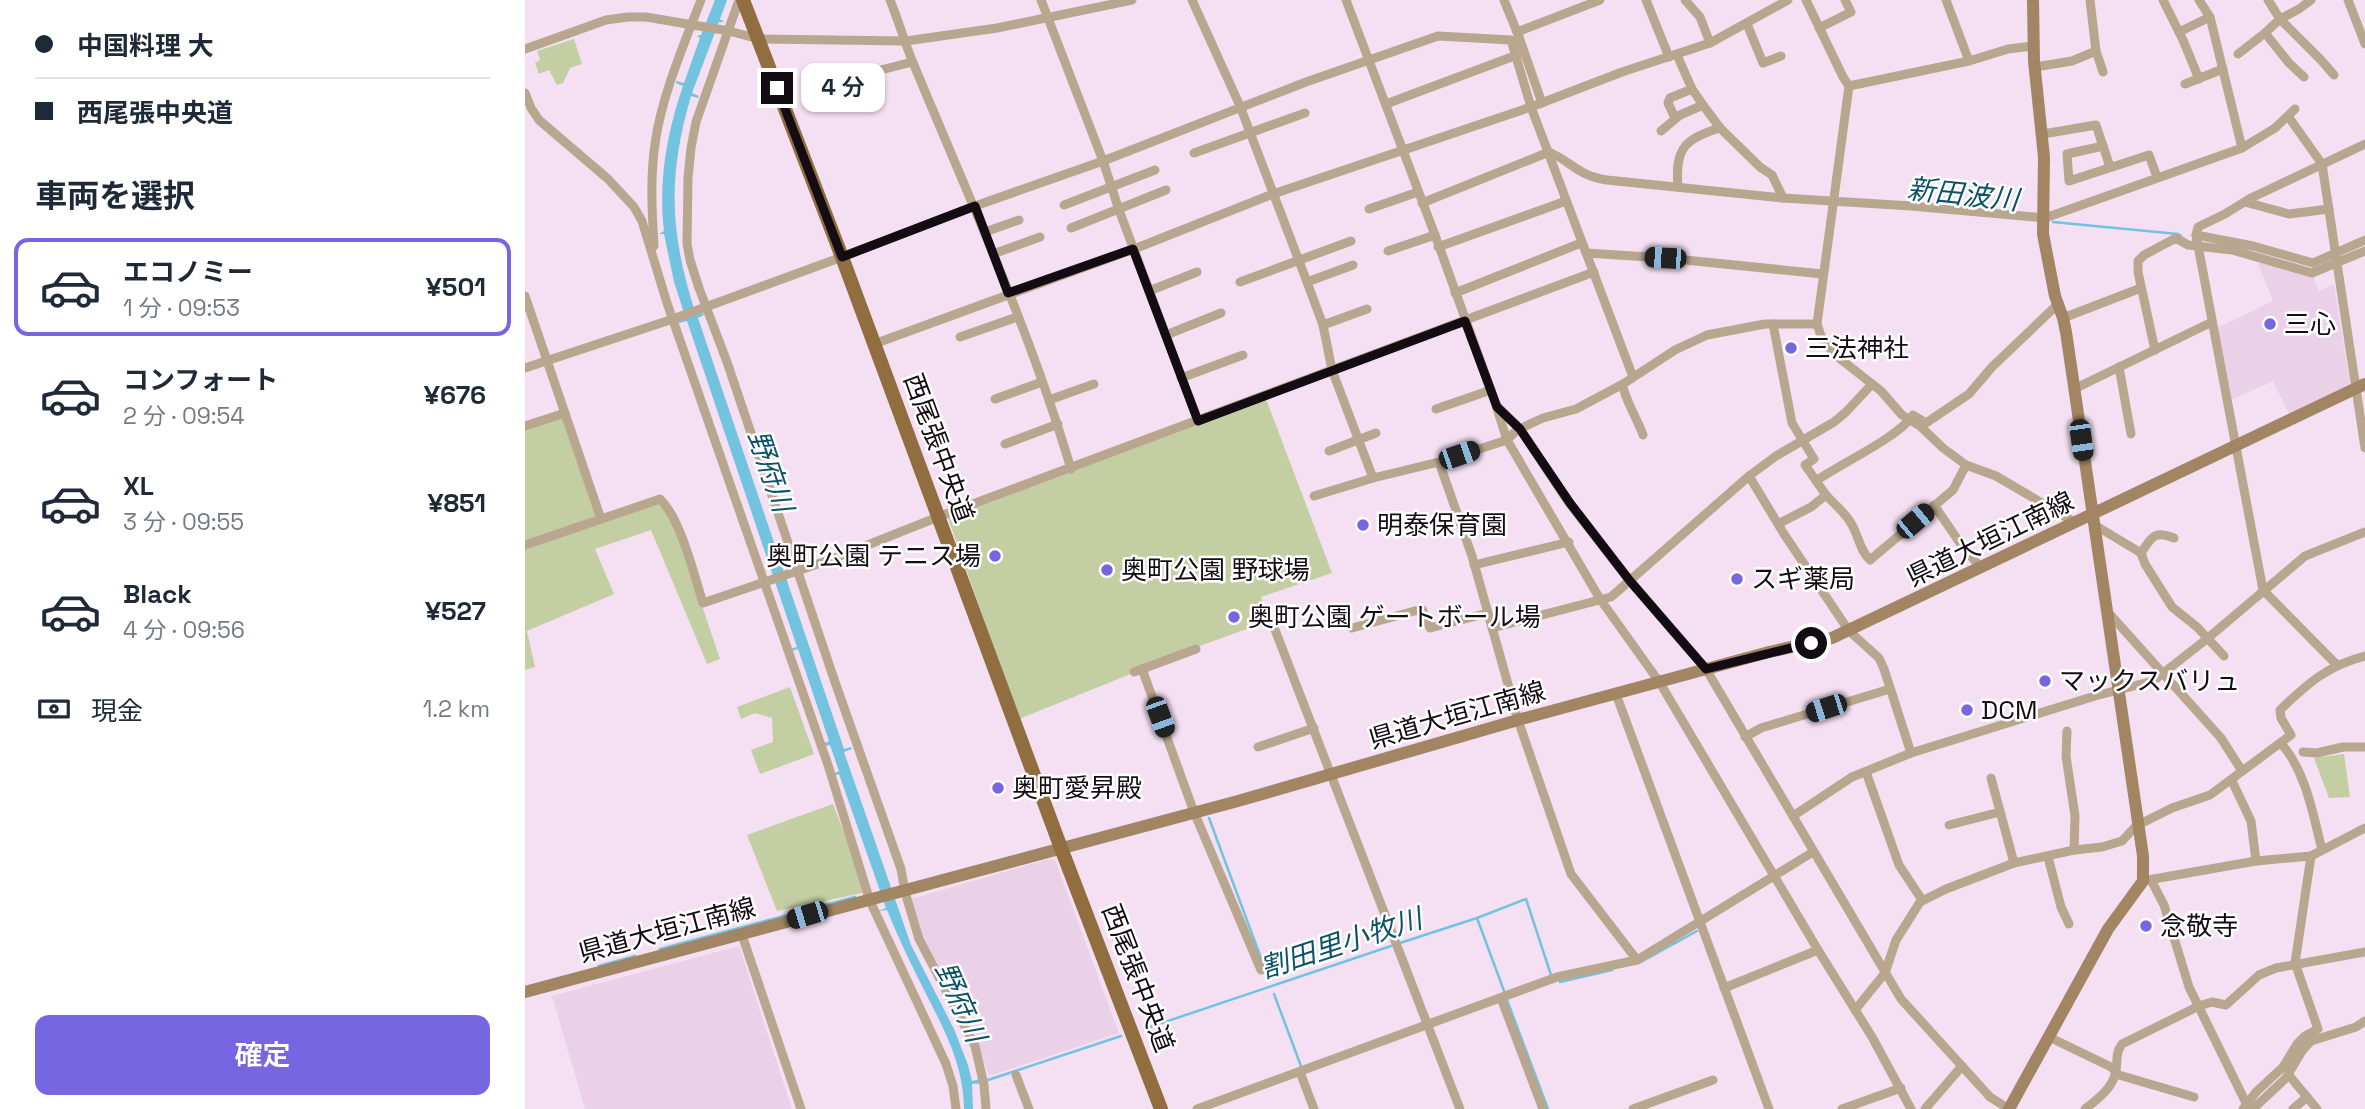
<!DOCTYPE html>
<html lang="ja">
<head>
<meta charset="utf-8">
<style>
	:root { --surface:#fff; --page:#f6f6f7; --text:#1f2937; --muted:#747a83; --line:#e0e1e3; --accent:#7666e1 }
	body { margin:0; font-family:"Space Grotesk","Noto Sans JP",sans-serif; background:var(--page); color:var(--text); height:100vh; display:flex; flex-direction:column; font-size:26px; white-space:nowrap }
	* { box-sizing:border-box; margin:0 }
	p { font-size:23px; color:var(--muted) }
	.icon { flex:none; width:38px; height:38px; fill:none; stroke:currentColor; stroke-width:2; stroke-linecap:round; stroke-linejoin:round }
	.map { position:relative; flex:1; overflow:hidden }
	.details { display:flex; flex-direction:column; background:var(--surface); width:525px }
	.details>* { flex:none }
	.guide { display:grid; align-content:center; height:154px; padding:0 35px; background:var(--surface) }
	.end { position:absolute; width:32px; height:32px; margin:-16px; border:9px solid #130d13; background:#fff; box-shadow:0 0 0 4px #fff }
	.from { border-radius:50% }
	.bubble { position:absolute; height:49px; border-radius:14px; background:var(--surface); box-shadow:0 2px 5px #0004; font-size:23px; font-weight:600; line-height:49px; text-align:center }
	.car { position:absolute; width:21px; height:42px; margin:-21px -10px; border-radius:9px; box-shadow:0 0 5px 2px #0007; background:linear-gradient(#222 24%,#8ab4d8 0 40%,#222 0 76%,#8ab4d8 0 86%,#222 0) }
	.guide b { display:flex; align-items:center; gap:24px; height:66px; font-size:26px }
	.guide b+b { border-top:2px solid var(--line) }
	.guide i { width:18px; height:18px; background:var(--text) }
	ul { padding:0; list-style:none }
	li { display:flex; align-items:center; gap:21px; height:98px; margin:0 14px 10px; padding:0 21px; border:4px solid transparent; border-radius:14px }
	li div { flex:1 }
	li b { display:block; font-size:26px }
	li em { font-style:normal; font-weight:600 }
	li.selected { border-color:var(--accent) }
	li>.icon { width:63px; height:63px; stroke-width:1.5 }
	h2 { padding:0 35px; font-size:32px; line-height:84px }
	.pay { display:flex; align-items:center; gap:18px; height:77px; padding:0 35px; font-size:26px }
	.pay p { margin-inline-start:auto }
	.button { display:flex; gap:14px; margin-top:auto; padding:14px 35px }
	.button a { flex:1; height:80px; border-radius:14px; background:var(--accent); color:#fff; font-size:28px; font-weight:600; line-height:80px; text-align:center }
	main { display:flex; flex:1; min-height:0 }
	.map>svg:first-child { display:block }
	.built { fill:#ebd1e8 }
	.green { fill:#c3cfa2 }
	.water { fill:#71c3e0 }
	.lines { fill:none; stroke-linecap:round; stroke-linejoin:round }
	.stream { stroke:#71c3e0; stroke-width:2.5 }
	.street { stroke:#b9a68e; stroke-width:9 }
	.secondary { stroke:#a28562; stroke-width:12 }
	.primary { stroke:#916e40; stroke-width:14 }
	.route { stroke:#130d13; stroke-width:9 }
	.poi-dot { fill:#7666e1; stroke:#fff; stroke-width:2.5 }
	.labels { text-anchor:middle; stroke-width:5; stroke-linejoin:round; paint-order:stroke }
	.poi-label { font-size:26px; fill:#130d13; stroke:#fff; text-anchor:start }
	.street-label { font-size:26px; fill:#130d13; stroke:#fff }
	.water-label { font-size:28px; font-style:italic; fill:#0d5367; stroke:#fff }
</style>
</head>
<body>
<main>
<section class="details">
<div class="guide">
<b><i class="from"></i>中国料理 大</b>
<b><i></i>西尾張中央道</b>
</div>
<h2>車両を選択</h2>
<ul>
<li class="selected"><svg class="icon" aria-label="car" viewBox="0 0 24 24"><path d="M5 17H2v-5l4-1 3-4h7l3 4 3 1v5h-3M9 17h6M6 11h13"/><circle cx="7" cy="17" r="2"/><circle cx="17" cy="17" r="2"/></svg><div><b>エコノミー</b><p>1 分 · 09:53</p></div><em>¥501</em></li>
<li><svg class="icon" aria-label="car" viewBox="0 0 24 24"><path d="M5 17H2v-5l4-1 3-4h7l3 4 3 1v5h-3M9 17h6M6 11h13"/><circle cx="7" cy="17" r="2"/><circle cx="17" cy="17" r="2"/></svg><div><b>コンフォート</b><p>2 分 · 09:54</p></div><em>¥676</em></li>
<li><svg class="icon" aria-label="car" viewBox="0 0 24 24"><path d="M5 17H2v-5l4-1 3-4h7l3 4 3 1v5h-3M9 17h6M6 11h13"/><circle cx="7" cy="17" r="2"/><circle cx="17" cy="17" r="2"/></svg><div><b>XL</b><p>3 分 · 09:55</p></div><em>¥851</em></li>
<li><svg class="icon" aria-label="car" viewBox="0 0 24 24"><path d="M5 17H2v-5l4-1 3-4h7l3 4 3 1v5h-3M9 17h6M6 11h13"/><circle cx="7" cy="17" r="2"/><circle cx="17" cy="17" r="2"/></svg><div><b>Black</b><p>4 分 · 09:56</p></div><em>¥527</em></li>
</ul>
<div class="pay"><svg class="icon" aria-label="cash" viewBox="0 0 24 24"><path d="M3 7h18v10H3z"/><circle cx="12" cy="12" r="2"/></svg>現金<p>1.2 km</p></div>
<div class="button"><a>確定</a></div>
</section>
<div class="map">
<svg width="1840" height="1109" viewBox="0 0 1840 1109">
	<rect width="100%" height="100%" fill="#f4e0f2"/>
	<!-- built -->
	<g class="built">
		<polygon points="1731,259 1787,274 1794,291 1809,284 1825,385 1764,414 1748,381 1706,400 1692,328 1748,301"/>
		<polygon points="524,859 530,860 594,1033 464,1076 450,1038 397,939 386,899"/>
		<polygon points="214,946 267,1109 60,1109 27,996"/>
	</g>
	<!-- green -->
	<g class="green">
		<polygon points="49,39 57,64 45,68 38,83 32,85 24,70 14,74 10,63 15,60 12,51"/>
		<polygon points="741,399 807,573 736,597 744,621 680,644 494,719 423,518"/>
		<polygon points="40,413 75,515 0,545 0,429"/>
		<polygon points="132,500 144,508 195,659 182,664 126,530 70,549 89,594 2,631 10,667 0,670 0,549"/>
		<polygon points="265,687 289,754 235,774 226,750 248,742 247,718 230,713 216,719 212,707"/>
		<polygon points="1819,754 1825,797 1804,798 1789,758"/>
		<polygon points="308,804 342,892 252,911 222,835"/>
	</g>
	<!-- water -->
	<path class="water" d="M190 0H202L195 19 199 22H194L167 93 174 96 173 98 166 96C142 178 145 234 171 315L178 313 179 315 173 318 319 749 326 747 327 749 319 752 386 945 429 1029 443 1065 447 1081 462 1077 463 1083 447 1084 448 1109H439C439 1065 418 1027 398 988 385 962 373 937 362 910L353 911 361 908 314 774 309 776 308 774 314 771 305 745 299 746 298 744 304 741 273 649 266 651 265 649 272 647 162 321 154 323V321L161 319 149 282 139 234H134L139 231C133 182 142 132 158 86L151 83V81L159 83 175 38 172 36 176 35Z"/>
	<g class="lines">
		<!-- stream -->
		<g class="stream">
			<polyline points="1528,222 1653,234 1656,236"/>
			<polyline points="684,818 743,977"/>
			<polyline points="952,918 1001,899 1026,975"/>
			<polyline points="875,943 952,918 979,991"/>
			<polyline points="135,949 330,897"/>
			<polyline points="1114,963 1172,931"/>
			<polyline points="74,966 110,956"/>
			<polyline points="1035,982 1087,970"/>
			<polyline points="749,994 776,1066"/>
			<polyline points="982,1000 1023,1109"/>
			<polyline points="619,1029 869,945"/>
			<polyline points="463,1080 596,1036"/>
		</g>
		<!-- street -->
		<g class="street">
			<polyline points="214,0 171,122 166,148 163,178 162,244 165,260 174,288 202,362 310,682 376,869 380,892 394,939 450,1046 459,1085 461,1109"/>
			<path d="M365 0C374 22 380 44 389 65 444 198 505 330 546 469"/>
			<polyline points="516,0 578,161 594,210 673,421"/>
			<polyline points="667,0 715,106 782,282 798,325 807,370 848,478"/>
			<polyline points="821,0 910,235 966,390 982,440 1075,599 1135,683 1293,950 1347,1037 1386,1109"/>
			<polyline points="979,0 994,37"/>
			<polyline points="1121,0 1144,57"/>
			<polyline points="1160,0 1175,17 1185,43"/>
			<polyline points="1281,0 1318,77 1324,86"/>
			<polyline points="1421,0 1444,61"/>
			<polyline points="1565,0 1571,51 1578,72"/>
			<polyline points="1638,0 1658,40 1674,79"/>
			<polyline points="1674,0 1685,17 1717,148"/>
			<polyline points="1743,0 1755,19 1796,60 1809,75"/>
			<polyline points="1823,0 1840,44"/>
			<polyline points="1222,24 1238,63 1256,56"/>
			<polyline points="1294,28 1326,12 1320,0"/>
			<polyline points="992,32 1075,0"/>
			<polyline points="1654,32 1685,17"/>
			<polyline points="1740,33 1764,63 1779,77"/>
			<polyline points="994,37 1017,103"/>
			<polyline points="1508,46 1483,49 1444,61 1324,86 1292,324 1296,336 1309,354 1356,391 1377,415 1395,426 1418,448 1441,465 1471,476 1551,523"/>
			<polyline points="0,49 81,20 103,17 121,17 204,31 234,39 381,41 472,28 607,0"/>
			<polyline points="1713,54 1740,33 1755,19 1774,9 1786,0"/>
			<polyline points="1152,55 1167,89 1178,105 1195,128 1235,167 1247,175 1258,198"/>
			<polyline points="1510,67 1547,61 1571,51"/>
			<polyline points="348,72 387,62"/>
			<polyline points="1660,84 1698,69"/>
			<polyline points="0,93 6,108 14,120 83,179 109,207 117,221 142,303 303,765 345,901 421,1064 428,1086 431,1109"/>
			<polyline points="861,104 992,55"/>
			<polyline points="1763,116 1797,164 1840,448"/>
			<polyline points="1150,118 1143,103 1145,98 1167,89"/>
			<polyline points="1136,131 1155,115 1178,105"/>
			<polyline points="1518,134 1571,125 1585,167"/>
			<polyline points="1578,146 1542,154 1544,181 1624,155 1632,177"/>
			<polyline points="669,153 780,113"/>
			<path d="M1153 187C1150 150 1158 139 1195 128"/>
			<polyline points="1720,202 1764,214 1804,209"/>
			<path d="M897 203 1024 152C1049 163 1051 175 1082 180L1258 198 1386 206 1520 218 1717 148 1750 128 1770 109"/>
			<polyline points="539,205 630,170"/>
			<polyline points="844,209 893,192"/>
			<polyline points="546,228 641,190"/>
			<polyline points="460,232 494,220"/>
			<polyline points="1671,235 1728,246 1788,263 1840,240"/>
			<path d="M129 246C127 212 125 178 130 144 136 98 159 44 176 0"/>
			<polyline points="913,247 1041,201"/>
			<polyline points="863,251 910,235"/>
			<polyline points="1061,253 1140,258 1298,274"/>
			<polyline points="468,254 515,237"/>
			<polyline points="715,282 826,241"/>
			<polyline points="782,282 828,265"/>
			<polyline points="624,291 672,272"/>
			<polyline points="930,293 1056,243"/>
			<polyline points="0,296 76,519"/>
			<polyline points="1538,318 1616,288"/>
			<polyline points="1248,324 1267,423 1289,459 1280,465 1301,495 1286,507 1253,524"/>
			<polyline points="798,325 842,309"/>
			<polyline points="641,335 696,313"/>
			<polyline points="435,337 492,317"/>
			<polyline points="349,344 609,249 748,194 1006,107 1097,72 1185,43 1263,0"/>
			<polyline points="1630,350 1613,272 1613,261 1619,255 1651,238 1663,245 1707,250 1787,273 1840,251"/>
			<polyline points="1594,367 1606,434"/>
			<polyline points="0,368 148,319 317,257 450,206 578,161 781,82 913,36 986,40 1006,107 1108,377"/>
			<polyline points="656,378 718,355"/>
			<polyline points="1549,389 1687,322"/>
			<polyline points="470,399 517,382"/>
			<polyline points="524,400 569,384"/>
			<polyline points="973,407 995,429 1044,503 1105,581 1181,669 1376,999 1465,1097 1484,1109"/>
			<polyline points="911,409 966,390"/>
			<polyline points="0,426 40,413"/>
			<path d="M1118 435C1114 423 1097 393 1098 384L1150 350 1182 335 1240 324H1292"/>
			<polyline points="480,444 533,424"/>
			<polyline points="804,451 851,433"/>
			<polyline points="914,462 947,556 993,720 1046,874 1112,960"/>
			<polyline points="1224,476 1259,534 1324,631 1354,658 1359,669 1386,753"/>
			<path d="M1291 481C1315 464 1374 437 1388 415L1401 423 1444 394 1467 367 1533 304"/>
			<path d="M1301 495C1310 505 1321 513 1327 525 1334 537 1335 551 1345 560L1428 490 1441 465"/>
			<polyline points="789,496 848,478 914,462 982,440 992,430 1018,418 1051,409 1098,384"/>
			<polyline points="1409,505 1435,543 1456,568"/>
			<polyline points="1568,524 1616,553"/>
			<path d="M1649 538C1629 530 1627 537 1616 553L1620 564 1647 607 1672 627 1699 656"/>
			<path d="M0 545 135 499C156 519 169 575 178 603L310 558 413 517 1069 272"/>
			<polyline points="949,565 1044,542"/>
			<polyline points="1581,610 1696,738 1717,771"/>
			<polyline points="747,622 935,1109"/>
			<polyline points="827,628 897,609 905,628 963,613"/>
			<polyline points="967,628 1086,597 1224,476 1251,456 1309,422 1321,412 1347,384"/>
			<polyline points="1811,664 1738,590 1671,235 1673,227 1700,214 1724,199 1840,144"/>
			<polyline points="617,669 669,812 736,970"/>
			<polyline points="609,672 671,649"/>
			<polyline points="1091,694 1244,1109"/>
			<polyline points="1542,731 1541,756 1550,816 1549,850"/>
			<polyline points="1220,737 1236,728 1365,689"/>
			<path d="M1756 743C1781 772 1788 814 1797 850"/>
			<polyline points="733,747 789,728"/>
			<polyline points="1778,752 1792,753 1818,747 1840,747"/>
			<polyline points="1341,772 1374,865 1397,900"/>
			<polyline points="1466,778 1489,863"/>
			<polyline points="1707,781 1726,821 1731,861"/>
			<polyline points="1268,816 1327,777 1386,753 1570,696 1628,681 1683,638 1780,556 1840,532"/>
			<polyline points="1424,825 1475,812"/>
			<polyline points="1523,857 1536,907 1544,924"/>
			<polyline points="1623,880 1731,861 1786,856 1840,828"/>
			<polyline points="1626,880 1639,905 1664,987 1723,1107"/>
			<polyline points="217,935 276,1109"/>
			<polyline points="1199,988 1293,950"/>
			<polyline points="976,998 1018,1109"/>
			<path d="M1330 1010 1360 973 1371 940 1395 902 1421 889 1489 863 1549 850 1577 847 1597 841 1611 826 1647 808 1685 795 1766 735 1756 718 1755 710C1782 684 1803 665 1840 656"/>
			<polyline points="1524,1037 1586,1067 1594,1075 1669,1097"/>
			<polyline points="775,1072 789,1109"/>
			<polyline points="1763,1074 1792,1109"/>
			<polyline points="491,1075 504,1109"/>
			<polyline points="672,1109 1032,977 1112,960 1288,852"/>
			<polyline points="1108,1109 1188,1080"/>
			<polyline points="1317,1109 1376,1088"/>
			<polyline points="1400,1109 1437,1066"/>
			<path d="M1560 1109C1573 1099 1589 1087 1591 1070 1593 1059 1590 1054 1597 1044L1674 1006 1687 1002 1701 1005 1734 975 1751 968 1840 952"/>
			<polyline points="1718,1109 1731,1092 1758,1067 1772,1044 1780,1036 1793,1029 1770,963 1786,856"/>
			<polyline points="1728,1109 1761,1078 1777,1051 1786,1041 1831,1027 1840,1021"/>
			<polyline points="1768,1109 1782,1097"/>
		</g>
		<!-- secondary -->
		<g class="secondary">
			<polyline points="0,992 713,801 993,720 1244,652 1307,638 1840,384"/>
			<polyline points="1484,1109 1583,929 1618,881 1618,856 1541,332 1538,318 1530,296 1518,234 1519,157 1509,61 1508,0"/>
		</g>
		<!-- primary -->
		<polyline class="primary" points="218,0 317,257 536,848 636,1109"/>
	</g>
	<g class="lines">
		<!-- route -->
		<polyline class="route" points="252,88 317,257 450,206 483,293 608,249 673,421 940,321 972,407 995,429 1045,503 1105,581 1181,669 1286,643"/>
	</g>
	<!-- markers -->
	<g class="poi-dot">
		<circle cx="1745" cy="324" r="7"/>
		<circle cx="1266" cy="348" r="7"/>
		<circle cx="838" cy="525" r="7"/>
		<circle cx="470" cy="556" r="7"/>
		<circle cx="582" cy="570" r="7"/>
		<circle cx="1212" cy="579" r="7"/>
		<circle cx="709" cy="617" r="7"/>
		<circle cx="1520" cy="681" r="7"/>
		<circle cx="1442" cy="710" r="7"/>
		<circle cx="473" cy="788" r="7"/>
		<circle cx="1621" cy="926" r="7"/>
	</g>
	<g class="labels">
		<!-- poi labels -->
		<g class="poi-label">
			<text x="1759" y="333">三心</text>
			<text x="1280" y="357">三法神社</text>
			<text x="852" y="534">明泰保育園</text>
			<text x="456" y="565" text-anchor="end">奥町公園 テニス場</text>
			<text x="596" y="579">奥町公園 野球場</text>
			<text x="1226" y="588">スギ薬局</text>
			<text x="723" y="626">奥町公園 ゲートボール場</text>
			<text x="1534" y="690">マックスバリュ</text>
			<text x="1456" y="719">DCM</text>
			<text x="487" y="797">奥町愛昇殿</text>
			<text x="1635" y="935">念敬寺</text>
		</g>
		<!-- street labels -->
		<g class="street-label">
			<text transform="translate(414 448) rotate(70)" y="9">西尾張中央道</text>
			<text transform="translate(1465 539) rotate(-26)" y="9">県道大垣江南線</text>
			<text transform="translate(932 715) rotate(-16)" y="9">県道大垣江南線</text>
			<text transform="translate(142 930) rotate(-15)" y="9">県道大垣江南線</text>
			<text transform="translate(613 978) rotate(69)" y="9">西尾張中央道</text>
		</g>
		<!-- water labels -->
		<g class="water-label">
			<text transform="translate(1438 194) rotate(6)" y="10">新田波川</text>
			<text transform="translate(246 471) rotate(71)" y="10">野府川</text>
			<text transform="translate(816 943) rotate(-18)" y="10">割田里小牧川</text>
			<text transform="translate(436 1002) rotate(66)" y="10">野府川</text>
		</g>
	</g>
</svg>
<i class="end from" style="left:1286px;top:643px"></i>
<i class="end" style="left:252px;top:88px"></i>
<div class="bubble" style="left:276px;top:63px;width:84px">4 分</div>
<i class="car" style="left:1140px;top:258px;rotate:273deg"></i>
<i class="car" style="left:1556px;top:440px;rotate:172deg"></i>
<i class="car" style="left:934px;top:455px;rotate:71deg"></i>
<i class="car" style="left:1390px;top:521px;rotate:50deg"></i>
<i class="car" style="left:1301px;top:708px;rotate:252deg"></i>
<i class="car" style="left:635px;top:717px;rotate:160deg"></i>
<i class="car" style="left:282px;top:915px;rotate:253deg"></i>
</div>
</main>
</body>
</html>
